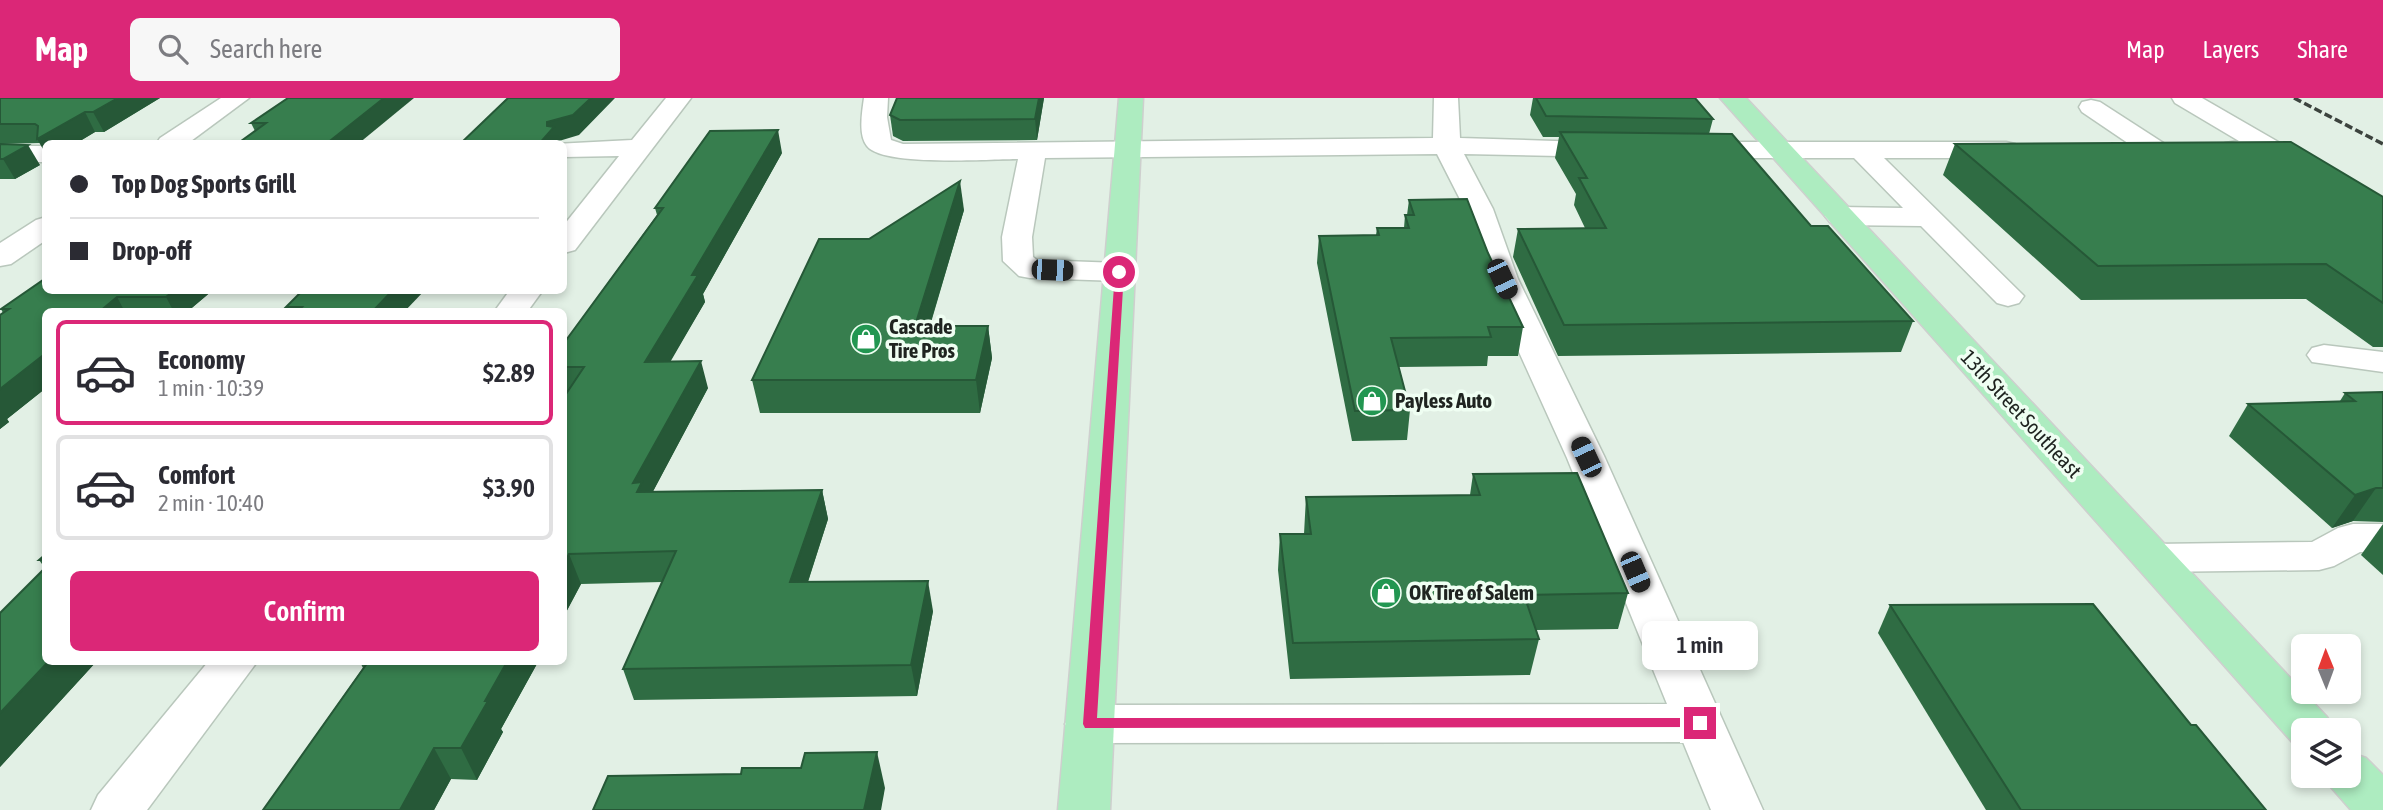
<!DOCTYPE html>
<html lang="en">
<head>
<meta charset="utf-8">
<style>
	:root { --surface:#fff; --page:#f7f7f7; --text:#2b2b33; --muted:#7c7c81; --line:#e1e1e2; --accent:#db2777 }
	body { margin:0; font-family:"Asap Condensed",sans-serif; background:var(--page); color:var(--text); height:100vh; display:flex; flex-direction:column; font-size:26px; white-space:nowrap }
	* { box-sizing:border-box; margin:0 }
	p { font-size:23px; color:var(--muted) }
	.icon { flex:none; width:38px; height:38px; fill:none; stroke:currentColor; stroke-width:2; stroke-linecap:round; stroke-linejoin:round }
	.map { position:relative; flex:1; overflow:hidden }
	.details { position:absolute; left:42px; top:210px; width:525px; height:357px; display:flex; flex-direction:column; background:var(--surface); border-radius:10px; box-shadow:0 4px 10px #0003 }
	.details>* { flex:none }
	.hud { position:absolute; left:42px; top:42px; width:525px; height:154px; border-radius:10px; box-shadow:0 4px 10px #0003; display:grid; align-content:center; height:154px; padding:0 28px; background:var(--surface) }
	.needle { width:46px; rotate:359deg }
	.tools { position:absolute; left:2291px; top:536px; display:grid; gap:14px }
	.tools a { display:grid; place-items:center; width:70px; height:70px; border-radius:10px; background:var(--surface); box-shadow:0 4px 10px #0003; font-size:35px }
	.end { position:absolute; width:32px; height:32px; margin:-16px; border:9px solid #db2777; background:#fff; box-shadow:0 0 0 4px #fff }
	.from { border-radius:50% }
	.bubble { position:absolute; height:49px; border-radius:10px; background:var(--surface); box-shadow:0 4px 10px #0003; font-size:23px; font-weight:600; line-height:49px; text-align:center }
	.car { position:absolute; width:21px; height:42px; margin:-21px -10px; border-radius:9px; box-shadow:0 0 5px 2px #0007; background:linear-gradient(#222 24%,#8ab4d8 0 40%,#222 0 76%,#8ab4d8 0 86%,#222 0) }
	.hud b { display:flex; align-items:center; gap:24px; height:66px; font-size:26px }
	.hud b+b { border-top:2px solid var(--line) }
	.hud i { width:18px; height:18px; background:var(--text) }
	ul { padding:12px 0 0; list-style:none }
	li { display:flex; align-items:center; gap:21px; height:105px; margin:0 14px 10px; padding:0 14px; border:4px solid var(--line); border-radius:10px }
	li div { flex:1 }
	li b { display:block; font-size:26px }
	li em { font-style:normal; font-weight:600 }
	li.selected { border-color:var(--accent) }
	li>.icon { width:63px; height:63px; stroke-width:1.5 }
	.cta { display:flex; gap:14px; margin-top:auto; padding:14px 28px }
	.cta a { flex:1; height:80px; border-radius:10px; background:var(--accent); color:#fff; font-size:28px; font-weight:600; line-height:80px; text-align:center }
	header { display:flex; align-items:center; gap:42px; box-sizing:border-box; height:98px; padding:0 35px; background:var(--accent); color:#fff }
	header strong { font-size:33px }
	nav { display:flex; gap:38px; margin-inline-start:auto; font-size:24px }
	.search { width:490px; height:63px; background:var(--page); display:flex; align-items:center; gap:18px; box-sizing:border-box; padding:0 24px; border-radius:10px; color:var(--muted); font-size:26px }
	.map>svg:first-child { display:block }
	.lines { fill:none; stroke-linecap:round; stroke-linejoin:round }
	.minor-casing { stroke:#b9c7bc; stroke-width:3 }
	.major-casing { stroke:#cecfce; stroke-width:3 }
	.minor { fill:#fff; fill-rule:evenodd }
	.major { fill:#adecc0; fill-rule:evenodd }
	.rail { stroke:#3c433e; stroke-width:3.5; stroke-dasharray:8 3.5; stroke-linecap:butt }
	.wall { fill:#2f6c43 }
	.shaded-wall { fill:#265837 }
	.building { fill:#377e4e; stroke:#265837; stroke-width:2 }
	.route { fill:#db2777 }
	.labels { text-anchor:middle; stroke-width:7; stroke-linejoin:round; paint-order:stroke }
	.poi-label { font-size:21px; font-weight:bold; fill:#1f2420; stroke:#effef2; text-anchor:start }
	.street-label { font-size:21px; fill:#1f2420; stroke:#effef2 }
</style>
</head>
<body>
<header>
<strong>Map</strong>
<div class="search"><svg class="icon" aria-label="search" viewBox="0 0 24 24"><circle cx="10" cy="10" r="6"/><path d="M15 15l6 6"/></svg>Search here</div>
<nav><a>Map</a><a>Layers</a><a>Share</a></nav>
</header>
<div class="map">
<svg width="2383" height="712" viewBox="0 0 2383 712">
	<rect width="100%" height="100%" fill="#e2f0e5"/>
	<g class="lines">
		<!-- minor casing -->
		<g class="minor-casing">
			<g id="minor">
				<polygon points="221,0 249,0 187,46 156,46 160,40"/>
				<polygon points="666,0 691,0 575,152 564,155 564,127 619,58 564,59 564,46 555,46 632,42"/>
				<path d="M864 0H888L887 19 891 42 903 46 1433 40 1434 0H1458L1460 40 1616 45 1620 51 1616 57 1607 59 1464 56 1493 111 1518 181 1605 360 1763 712H1711L1683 644 1090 645 1073 639 1065 626 1073 613 1090 607 1667 606 1567 360 1486 181 1465 111 1437 56 1045 60 1032 139 1033 159 1037 162 1119 165 1130 167 1135 174 1130 181 1119 183 1030 180 1019 178 1003 163 1002 139 1018 61C990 61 883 69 867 48 858 37 862 14 864 0Z"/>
				<polygon points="2172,0 2202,0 2280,45 2284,51 2280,57 2271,59 2225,57 2221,51 2225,45 2239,43 2175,5"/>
				<polygon points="2091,2 2100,4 2165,46 2169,52 2165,58 2156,60 2147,58 2082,14 2079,9 2082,4"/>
				<polygon points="1695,44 2006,44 2015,46 2019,52 2015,58 2006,60 1884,60 2024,198 2019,205 2008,208 1997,205 1921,128 1840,127 1830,124 1825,118 1830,112 1840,109 1903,110 1854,60 1695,60 1686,58 1682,52 1686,46"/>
				<rect x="0" y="48" width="46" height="16"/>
				<polygon points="46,119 46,142 11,166 0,168 0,145 36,122"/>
				<polygon points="510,192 543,192 527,214 494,214"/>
				<polygon points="2324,247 2383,254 2383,274 2312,264 2307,257 2312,250"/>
				<polygon points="2353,426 2383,426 2383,454 2360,454 2334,468 2319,472 2153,474 2138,470 2132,460 2138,450 2153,446 2312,444 2338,430"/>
				<polygon points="208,564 257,564 147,712 91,712 98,697"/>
			</g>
		</g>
		<!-- major casing -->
		<g class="major-casing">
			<g id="major">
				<polygon points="1119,0 1143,0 1110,712 1058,712"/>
				<polygon points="1720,0 1746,0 2327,619 2335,632 2303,632 2303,649 2293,645"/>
				<polygon points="2348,654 2366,660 2383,677 2383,712 2351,712 2330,688 2324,677 2348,677"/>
			</g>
		</g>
		<!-- minor -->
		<use href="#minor" class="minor"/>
		<!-- major -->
		<use href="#major" class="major"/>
		<!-- rail -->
		<polyline class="rail" points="2294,0 2383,46"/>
	</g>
	<!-- wall -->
	<g class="wall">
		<polygon points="0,0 160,0 104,34 95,34 75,46 46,46 46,56 40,45 1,46 40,67 15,81 0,81"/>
		<polygon points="288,0 358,46 255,33 251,25"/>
		<polygon points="1044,0 1037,42 903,43 893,38 890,17"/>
		<polygon points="1533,0 1695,0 1713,21 1709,36 1811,128 1913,223 1901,254 1558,258 1513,159 1518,131 1585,130 1574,107 1576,96 1555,60 1559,39 1543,39 1530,17"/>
		<polygon points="1955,46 2383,99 2383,249 2373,249 2306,201 2081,202 1943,77"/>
		<polygon points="782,55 703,196 705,204 670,263 708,290 653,393 822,392 828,421 808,484 933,513 917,598 634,602 623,571 662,484 581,486 564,518 565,297 564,297 564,245 657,117 655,110"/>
		<polygon points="1409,102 1488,155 1523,229 1518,258 1488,258 1487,268 1399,269 1410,312 1407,342 1352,343 1317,165 1319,138 1376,137 1377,130 1404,130 1405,117 1407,117"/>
		<polygon points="964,112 930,228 988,228 992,260 980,315 760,315 752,282 869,141"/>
		<polygon points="46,180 213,192 187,214 46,214 46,290 7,321 9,324 0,331 3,215 1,211"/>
		<polygon points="303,192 404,214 288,214 286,209"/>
		<polygon points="2383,294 2383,424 2353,423 2332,430 2229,338 2248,306 2340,303 2345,295"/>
		<polygon points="1473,376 1628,495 1618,531 1536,532 1539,541 1530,577 1290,581 1278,472 1280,436 1304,436 1306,399 1470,397"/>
		<polygon points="2383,426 2383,477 2361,457"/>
		<polygon points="46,456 46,564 96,564 0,669 45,470 39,462"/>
		<polygon points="1890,507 2191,627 2266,712 1986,712 1878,535"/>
		<polygon points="360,564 538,564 501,631 503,634 477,682 451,681 434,712 263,712 363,570"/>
	</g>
	<!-- shaded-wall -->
	<g class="shaded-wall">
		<polygon points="118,0 160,0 104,34 93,14"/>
		<polygon points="384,0 414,0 358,46 326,46"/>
		<polygon points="591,0 615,0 579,37 559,43 559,46 539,46 547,28 547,24"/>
		<polygon points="1039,0 1044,0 1037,42 1035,21"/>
		<polygon points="85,14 95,34 75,46 46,46 46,56 37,41"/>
		<polygon points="778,32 782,55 703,196 705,204 654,292 645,264 692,177"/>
		<polygon points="28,47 40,67 15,81 3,61"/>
		<polygon points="960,83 964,112 920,260 915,228"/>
		<polygon points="175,192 213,192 187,214 174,214 166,199"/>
		<polygon points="393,192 425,192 404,214 372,214"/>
		<polygon points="117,199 125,214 99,214"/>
		<polygon points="988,228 992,260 980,315 976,282"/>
		<polygon points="46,255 46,290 7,321 9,324 0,331 0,291"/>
		<polygon points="701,263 708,290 648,403 651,414 633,385"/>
		<polygon points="2376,390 2353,423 2332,430 2355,397"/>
		<polygon points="822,392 828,421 798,514 790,484"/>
		<polygon points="569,456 581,486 564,518 564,467"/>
		<polygon points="928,483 933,513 917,598 911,567"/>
		<polygon points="48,564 96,564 0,669 0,615"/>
		<polygon points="507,564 538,564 501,631 503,634 477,682 461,650 485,603"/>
		<polygon points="434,650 451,681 434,712 400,712"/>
		<polygon points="877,654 885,690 881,712 864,712"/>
	</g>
	<!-- building -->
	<g class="building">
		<polygon points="0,0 118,0 93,14 85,14 37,41 38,28 35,26 0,26"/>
		<polygon points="288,0 384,0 326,46 237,46 266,25 251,25"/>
		<polygon points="508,0 591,0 573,17 547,24 547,28 554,29 539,46 460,46"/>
		<polygon points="897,0 1039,0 1035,21 900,22 890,17"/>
		<polygon points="1536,0 1695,0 1713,21 1546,18"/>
		<polygon points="778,32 692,177 698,177 645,264 701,263 633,385 642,384 637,394 822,392 790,484 928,483 911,567 623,571 676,453 569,456 564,467 564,299 584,269 564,269 564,245 663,110 655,110 710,33"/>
		<polygon points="1560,34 1732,36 1811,128 1828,128 1913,223 1564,227 1518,131 1606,130 1579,80 1587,80"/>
		<polygon points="2291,44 2383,99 2383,205 2326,166 2098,168 1955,46"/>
		<polygon points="0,46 28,47 3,61 0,61"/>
		<polygon points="960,83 915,228 988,228 976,282 752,282 819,141 869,141"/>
		<polygon points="1467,101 1488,155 1523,229 1488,229 1491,239 1391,240 1410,312 1355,313 1319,138 1379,137 1377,130 1409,130 1405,117 1414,117 1409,102"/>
		<polygon points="46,180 46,192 175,192 166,199 117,199 99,214 46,214 46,255 0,291 0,217 9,211 1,211"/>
		<polygon points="303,192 393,192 372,214 297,214 302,209 286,209"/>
		<polygon points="2383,294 2383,390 2376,390 2355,397 2248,306 2355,303 2345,295"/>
		<polygon points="1577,375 1628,495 1524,497 1539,541 1293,545 1280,436 1311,436 1306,399 1480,397 1473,376"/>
		<polygon points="46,456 46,462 39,462"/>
		<polygon points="46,469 46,564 48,564 0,615 0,515"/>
		<polygon points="2093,506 2191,627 2196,627 2266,712 2021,712 1890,507"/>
		<polygon points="368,564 507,564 485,603 488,603 461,650 434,650 400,712 263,712"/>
		<polygon points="877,654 864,712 593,712 608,678 741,676 742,670 801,670 805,655"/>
	</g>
	<!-- route -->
	<polygon class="route" points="1119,171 1124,174 1097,620 1700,620 1707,625 1705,629 1085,630 1083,626 1115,174"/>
	<!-- icons -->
	<defs>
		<g id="shop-disc" transform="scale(1.575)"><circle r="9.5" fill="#229651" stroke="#effef2"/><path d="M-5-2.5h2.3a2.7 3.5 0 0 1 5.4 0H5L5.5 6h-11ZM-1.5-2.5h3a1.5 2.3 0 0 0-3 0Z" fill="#fff"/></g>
	</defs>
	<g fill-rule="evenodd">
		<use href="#shop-disc" x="866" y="241"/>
		<use href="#shop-disc" x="1372" y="303"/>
		<use href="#shop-disc" x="1386" y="495"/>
	</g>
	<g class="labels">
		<!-- poi labels -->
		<g class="poi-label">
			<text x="889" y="236">Cascade<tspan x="889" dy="24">Tire Pros</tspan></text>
			<text x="1395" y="310">Payless Auto</text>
			<text x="1409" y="502">OK Tire of Salem</text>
		</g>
		<!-- street labels -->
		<g class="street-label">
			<text transform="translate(2021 316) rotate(47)" y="7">13th Street Southeast</text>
		</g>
	</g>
</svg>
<div class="tools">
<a><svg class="needle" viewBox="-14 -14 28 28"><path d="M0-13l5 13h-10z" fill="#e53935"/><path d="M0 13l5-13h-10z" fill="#7c7c81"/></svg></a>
<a><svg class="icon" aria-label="layers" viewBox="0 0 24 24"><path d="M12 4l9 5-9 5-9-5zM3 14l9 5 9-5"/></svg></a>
</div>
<i class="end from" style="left:1119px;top:174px"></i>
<i class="end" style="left:1700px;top:625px"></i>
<div class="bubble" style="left:1642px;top:523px;width:116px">1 min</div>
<i class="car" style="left:1052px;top:172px;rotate:92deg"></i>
<i class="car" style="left:1502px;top:181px;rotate:155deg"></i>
<i class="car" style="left:1586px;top:359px;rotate:335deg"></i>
<i class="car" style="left:1635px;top:474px;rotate:157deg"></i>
<div class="hud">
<b><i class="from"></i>Top Dog Sports Grill</b>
<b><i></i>Drop-off</b>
</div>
<section class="details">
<ul>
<li class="selected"><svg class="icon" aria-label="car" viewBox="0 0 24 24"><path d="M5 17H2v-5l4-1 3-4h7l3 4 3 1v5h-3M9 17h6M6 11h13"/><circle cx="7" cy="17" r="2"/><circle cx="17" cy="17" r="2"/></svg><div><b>Economy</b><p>1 min · 10:39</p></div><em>$2.89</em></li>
<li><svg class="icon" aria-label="car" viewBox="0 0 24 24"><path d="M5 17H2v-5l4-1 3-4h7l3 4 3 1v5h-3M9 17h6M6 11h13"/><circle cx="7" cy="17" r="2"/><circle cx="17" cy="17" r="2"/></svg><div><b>Comfort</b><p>2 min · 10:40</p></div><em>$3.90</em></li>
</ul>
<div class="cta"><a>Confirm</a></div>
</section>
</div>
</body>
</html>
